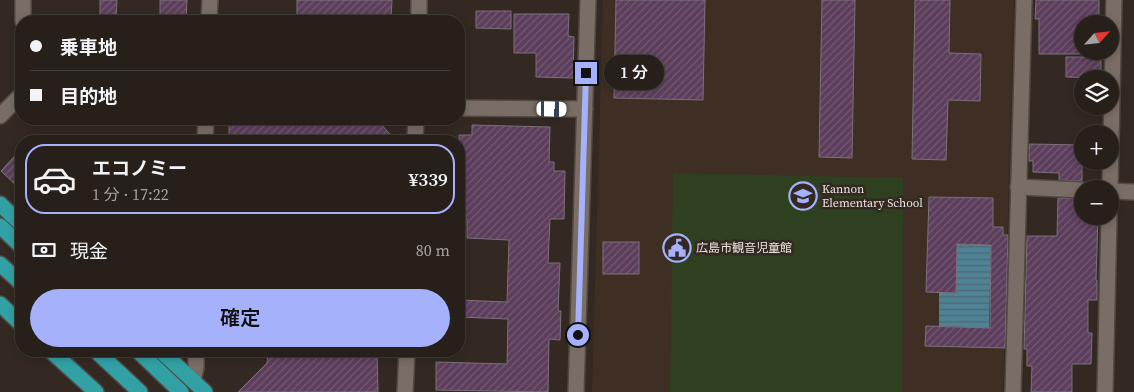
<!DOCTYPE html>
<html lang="ja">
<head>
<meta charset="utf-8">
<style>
	:root { --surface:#261f1a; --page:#2e2723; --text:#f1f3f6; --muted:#a4a2a2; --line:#423d39; --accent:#a6b1fc }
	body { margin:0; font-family:"Source Serif 4","Noto Sans JP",serif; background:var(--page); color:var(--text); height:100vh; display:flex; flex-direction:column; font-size:19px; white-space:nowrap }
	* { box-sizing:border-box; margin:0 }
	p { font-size:16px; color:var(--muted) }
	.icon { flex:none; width:28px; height:28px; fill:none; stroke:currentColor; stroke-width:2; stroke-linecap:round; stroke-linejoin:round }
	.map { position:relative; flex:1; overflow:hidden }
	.panel { position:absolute; left:15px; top:135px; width:450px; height:222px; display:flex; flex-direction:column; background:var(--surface); border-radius:20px; box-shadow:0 2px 8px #0003,0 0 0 1px var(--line) }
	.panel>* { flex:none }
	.top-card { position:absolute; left:15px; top:15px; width:450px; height:110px; border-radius:20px; box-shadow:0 2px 8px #0003,0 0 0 1px var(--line); display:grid; align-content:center; height:110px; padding:0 15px; background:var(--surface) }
	.needle { width:32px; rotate:63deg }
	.fabs { position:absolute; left:1074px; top:15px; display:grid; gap:10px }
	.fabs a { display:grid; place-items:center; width:45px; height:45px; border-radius:50%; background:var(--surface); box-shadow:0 2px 8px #0003,0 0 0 1px var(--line); font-size:25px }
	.end { position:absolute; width:22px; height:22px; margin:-11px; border:6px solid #a6b1fc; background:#111; box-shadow:0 0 0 2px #111 }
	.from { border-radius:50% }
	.bubble { position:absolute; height:35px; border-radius:18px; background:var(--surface); box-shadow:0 2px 8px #0003,0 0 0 1px var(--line); font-size:16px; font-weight:600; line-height:35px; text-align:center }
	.car { position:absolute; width:15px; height:30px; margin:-15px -8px; border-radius:6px; box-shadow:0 0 4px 1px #0007; background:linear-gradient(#fff 24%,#345 0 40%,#fff 0 76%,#345 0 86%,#fff 0) }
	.top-card b { display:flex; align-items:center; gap:18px; height:48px; font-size:19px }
	.top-card b+b { border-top:1px solid var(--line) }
	.top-card i { width:12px; height:12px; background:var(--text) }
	ul { padding:9px 0 0; list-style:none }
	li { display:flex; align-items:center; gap:15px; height:70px; margin:0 10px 8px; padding:0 5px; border:2px solid transparent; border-radius:20px }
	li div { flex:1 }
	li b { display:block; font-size:19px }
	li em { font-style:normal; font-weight:600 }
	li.on { border-color:var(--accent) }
	li>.icon { width:45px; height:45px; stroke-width:1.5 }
	.pay { display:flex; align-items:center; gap:12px; height:55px; padding:0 15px; font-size:19px }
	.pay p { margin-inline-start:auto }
	.action { display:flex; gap:10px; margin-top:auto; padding:10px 15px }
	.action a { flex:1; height:58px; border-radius:30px; background:var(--accent); color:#111; font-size:20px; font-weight:600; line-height:58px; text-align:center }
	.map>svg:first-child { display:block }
	.built { fill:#3e2e23 }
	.park { fill:#2f4020 }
	.water { fill:url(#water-rules) }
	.building { fill:url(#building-hatch); stroke:#7b717b }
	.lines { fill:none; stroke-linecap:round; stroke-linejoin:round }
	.minor-casing { stroke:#514842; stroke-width:18 }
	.highway-casing { stroke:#514842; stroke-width:18 }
	.minor { stroke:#796d65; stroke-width:15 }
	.highway { stroke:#31a1a5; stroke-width:15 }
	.route { stroke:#a6b1fc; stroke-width:6 }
	.labels { text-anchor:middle; stroke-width:5; stroke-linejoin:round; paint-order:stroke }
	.poi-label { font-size:12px; fill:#eae3de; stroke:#332922; text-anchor:start }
</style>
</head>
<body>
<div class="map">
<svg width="1134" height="392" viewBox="0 0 1134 392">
	<defs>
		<pattern id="water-rules" width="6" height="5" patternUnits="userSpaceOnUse" patternTransform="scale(1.25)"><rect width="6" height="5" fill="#4f8294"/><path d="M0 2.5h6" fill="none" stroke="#4b6974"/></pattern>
		<pattern id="building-hatch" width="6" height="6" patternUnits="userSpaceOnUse" patternTransform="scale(1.25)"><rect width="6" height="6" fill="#5c3e5c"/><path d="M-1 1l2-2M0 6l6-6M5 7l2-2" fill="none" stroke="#745a73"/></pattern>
	</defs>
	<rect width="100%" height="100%" fill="#332922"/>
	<!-- built -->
	<polygon class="built" points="603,0 1014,0 1003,392 592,392"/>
	<!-- park -->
	<polygon class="park" points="673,173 903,178 902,392 670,392"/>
	<!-- water -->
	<polygon class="water" points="957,244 991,245 989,328 939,326 939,292 956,292"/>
	<!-- building -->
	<g class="building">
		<polygon points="100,0 117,0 116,19 100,19"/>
		<polygon points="160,0 187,0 186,21 160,21"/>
		<polygon points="297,0 392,0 391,20 322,18 322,21 297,21"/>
		<polygon points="616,0 705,0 703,100 614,98"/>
		<polygon points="822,0 855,0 852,158 819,157"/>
		<polygon points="915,0 950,0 949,53 981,54 980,101 948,100 946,160 912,159"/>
		<polygon points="1036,0 1099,0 1099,24 1082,24 1082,54 1039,54 1039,19 1035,19"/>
		<polygon points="476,11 511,11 511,29 476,28"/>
		<polygon points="514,14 569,14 568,36 574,37 573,78 536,77 536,53 514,53"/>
		<polygon points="1066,57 1101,57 1101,78 1066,77"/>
		<polygon points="229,119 380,123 396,141 229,141"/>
		<polygon points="472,125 550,127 549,162 554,162 554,171 565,171 564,219 550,219 548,263 560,263 558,311 561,311 560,340 549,339 548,392 436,390 436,362 507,364 508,319 459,317 459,300 507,302 509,240 467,238 467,219 463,219 463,201 459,201 459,135 472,135"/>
		<polygon points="1029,144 1082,145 1082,181 1059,180 1059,173 1033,172 1033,161 1029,161"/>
		<polygon points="21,149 21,190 1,171"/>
		<polygon points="929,197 993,198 993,227 1003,227 1003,235 1008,235 1005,348 925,346 926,326 990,328 991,245 957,244 956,293 926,292"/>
		<polygon points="1058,198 1082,199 1082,216 1098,216 1096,280 1097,280 1097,300 1088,300 1088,333 1092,333 1091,364 1072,364 1072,392 1031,392 1032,366 1027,366 1027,349 1024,349 1027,236 1057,236"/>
		<rect x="603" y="242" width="36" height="32"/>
		<polygon points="268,351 377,351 378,392 238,392 267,363"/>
	</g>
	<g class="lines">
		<!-- minor casing -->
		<g class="minor-casing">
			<g id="minor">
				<polyline points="23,0 23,21"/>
				<polyline points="209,21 210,0"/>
				<polyline points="419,21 419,0"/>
				<polyline points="459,108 585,109"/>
				<polyline points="0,116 21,95"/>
				<polyline points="205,141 206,119"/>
				<polyline points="415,141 416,119"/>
				<polyline points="1018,187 1082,190"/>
				<polyline points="1110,189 1114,0"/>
				<polyline points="1110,191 1134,192"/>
				<polyline points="193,380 196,368 196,351"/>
				<polyline points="405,392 407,351"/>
				<polyline points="576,392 588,0"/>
				<polyline points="1013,392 1024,0"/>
				<polyline points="1105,392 1109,216"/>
			</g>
		</g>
		<!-- highway casing -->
		<g class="highway-casing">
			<g id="highway">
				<polyline points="0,204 21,224"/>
				<polyline points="0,226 21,246"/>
				<polyline points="0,264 21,283"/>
				<polyline points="0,304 21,324"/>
				<polyline points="51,351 96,392"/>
				<polyline points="96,351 140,392"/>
				<polyline points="138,351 181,392"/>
				<polyline points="161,351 205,392"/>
			</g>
		</g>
		<!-- minor -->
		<use href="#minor" class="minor"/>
		<!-- highway -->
		<use href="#highway" class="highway"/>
	</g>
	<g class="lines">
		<!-- route -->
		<polyline class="route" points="578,335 586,73"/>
	</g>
	<!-- icons -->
	<defs>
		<g id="school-ring" transform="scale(1.4375)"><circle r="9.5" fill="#332922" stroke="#a6b1fc" stroke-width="1.5"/><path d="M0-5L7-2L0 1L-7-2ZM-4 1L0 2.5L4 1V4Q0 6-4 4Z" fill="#a6b1fc"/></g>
		<g id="civic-ring" transform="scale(1.4375)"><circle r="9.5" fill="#332922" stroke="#a6b1fc" stroke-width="1.5"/><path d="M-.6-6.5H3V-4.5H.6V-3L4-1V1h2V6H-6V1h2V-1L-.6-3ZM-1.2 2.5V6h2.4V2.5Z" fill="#a6b1fc"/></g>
	</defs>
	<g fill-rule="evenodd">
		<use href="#school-ring" x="803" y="196"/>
		<use href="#civic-ring" x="677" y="248"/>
	</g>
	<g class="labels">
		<!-- poi labels -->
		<g class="poi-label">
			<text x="822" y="193">Kannon<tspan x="822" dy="14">Elementary School</tspan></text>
			<text x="696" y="252">広島市観音児童館</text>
		</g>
	</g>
</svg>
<div class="fabs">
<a><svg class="needle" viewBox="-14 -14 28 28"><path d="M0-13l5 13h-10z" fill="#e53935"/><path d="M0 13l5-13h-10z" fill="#a4a2a2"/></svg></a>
<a><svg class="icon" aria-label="layers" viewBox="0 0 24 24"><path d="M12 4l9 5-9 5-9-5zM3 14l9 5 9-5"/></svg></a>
<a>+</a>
<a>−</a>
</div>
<i class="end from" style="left:578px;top:335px"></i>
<i class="end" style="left:586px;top:73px"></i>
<div class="bubble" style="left:604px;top:55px;width:60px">1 分</div>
<i class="car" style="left:552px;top:109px;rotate:91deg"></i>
<div class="top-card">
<b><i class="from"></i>乗車地</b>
<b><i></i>目的地</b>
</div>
<section class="panel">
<ul>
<li class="on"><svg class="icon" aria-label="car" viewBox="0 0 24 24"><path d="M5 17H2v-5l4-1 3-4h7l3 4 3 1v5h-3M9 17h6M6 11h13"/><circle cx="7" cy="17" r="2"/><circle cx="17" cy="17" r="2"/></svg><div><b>エコノミー</b><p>1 分 · 17:22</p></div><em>¥339</em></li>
</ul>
<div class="pay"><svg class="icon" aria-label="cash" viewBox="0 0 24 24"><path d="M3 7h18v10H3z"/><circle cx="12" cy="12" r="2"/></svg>現金<p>80 m</p></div>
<div class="action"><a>確定</a></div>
</section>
</div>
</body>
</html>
